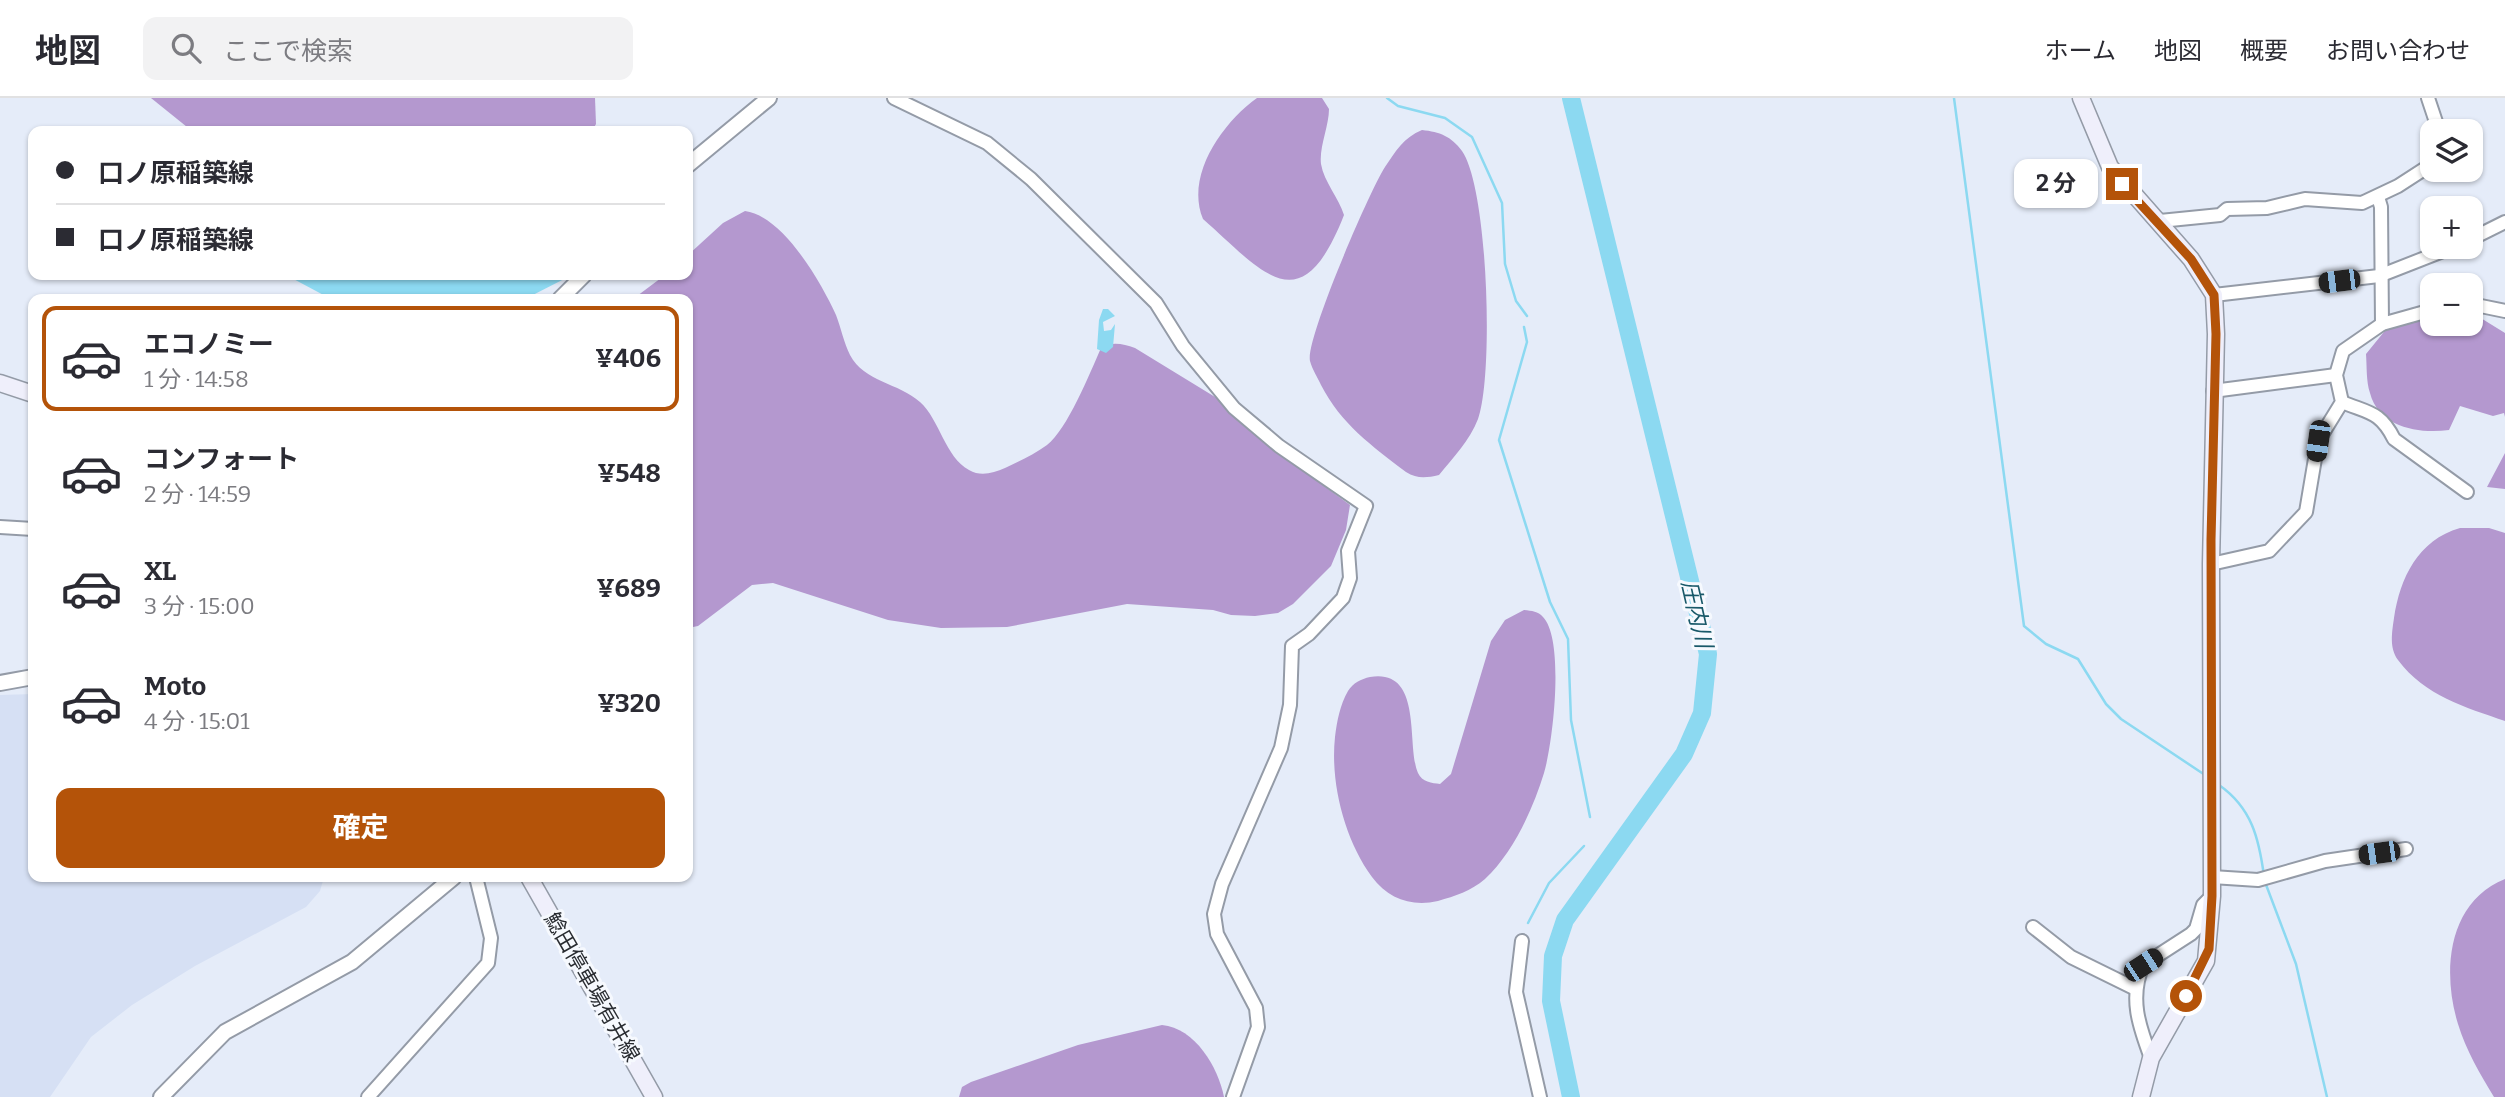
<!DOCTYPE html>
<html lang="ja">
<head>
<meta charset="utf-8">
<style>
	:root { --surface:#fff; --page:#f2f2f3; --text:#2b2b33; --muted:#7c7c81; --line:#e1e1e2; --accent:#b45309 }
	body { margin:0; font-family:Bitter,"Noto Sans JP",serif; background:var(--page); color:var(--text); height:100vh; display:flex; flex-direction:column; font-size:26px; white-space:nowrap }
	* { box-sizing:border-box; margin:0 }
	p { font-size:23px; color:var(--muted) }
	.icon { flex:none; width:38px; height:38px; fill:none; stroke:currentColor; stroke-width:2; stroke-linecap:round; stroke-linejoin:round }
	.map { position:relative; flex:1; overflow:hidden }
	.side { position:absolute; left:28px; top:196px; width:665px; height:588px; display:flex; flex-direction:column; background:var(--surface); border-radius:14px; box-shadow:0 2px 5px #0004 }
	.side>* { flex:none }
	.guide { position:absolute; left:28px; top:28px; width:665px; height:154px; border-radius:14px; box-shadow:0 2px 5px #0004; display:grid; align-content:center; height:154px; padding:0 28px; background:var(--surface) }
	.tools { position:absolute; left:2420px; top:21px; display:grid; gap:14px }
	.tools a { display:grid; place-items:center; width:63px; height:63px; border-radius:14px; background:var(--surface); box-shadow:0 2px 5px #0004; font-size:35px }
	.end { position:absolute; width:32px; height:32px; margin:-16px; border:9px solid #b45309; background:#fff; box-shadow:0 0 0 4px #fff }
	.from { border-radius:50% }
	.bubble { position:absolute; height:49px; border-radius:14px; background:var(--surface); box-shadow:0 2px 5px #0004; font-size:23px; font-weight:700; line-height:49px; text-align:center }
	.car { position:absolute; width:21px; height:42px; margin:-21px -10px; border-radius:9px; box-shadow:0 0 5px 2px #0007; background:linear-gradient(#222 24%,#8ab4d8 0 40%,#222 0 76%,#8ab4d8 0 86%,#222 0) }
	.guide b { display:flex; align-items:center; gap:24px; height:66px; font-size:26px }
	.guide b+b { border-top:2px solid var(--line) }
	.guide i { width:18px; height:18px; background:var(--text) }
	ul { padding:12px 0 0; list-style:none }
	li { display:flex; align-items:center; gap:21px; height:105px; margin:0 14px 10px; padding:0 14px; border:4px solid transparent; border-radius:14px }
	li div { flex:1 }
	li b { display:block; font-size:26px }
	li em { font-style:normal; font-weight:700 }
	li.on { border-color:var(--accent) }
	li>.icon { width:63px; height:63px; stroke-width:1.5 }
	.button { display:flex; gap:14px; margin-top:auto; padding:14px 28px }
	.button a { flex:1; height:80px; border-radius:14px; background:var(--accent); color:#fff; font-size:28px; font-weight:700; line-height:80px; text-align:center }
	header { display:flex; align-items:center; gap:42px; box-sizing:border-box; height:98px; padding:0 35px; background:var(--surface); border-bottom:2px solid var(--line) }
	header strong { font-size:33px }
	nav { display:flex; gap:38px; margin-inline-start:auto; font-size:24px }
	.search { width:490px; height:63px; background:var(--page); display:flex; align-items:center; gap:18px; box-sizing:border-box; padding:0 24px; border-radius:14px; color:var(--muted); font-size:26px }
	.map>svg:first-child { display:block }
	.built { fill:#d6e0f4 }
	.forest { fill:#b498cf }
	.water { fill:#8cd9f1 }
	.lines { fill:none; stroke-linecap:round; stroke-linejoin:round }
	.stream { stroke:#8cd9f1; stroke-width:2.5 }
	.river { stroke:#8cd9f1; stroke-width:18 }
	.minor-casing { stroke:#949ba7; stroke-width:16 }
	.tertiary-casing { stroke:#949ba7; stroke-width:18 }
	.secondary-casing { stroke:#949ba7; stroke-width:19 }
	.minor { stroke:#fff; stroke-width:12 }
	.tertiary { stroke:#fff; stroke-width:14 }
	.secondary { stroke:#efeffb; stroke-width:16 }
	.route { stroke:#b45309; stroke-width:9 }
	.labels { text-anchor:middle; stroke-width:6; stroke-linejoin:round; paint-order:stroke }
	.street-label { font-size:21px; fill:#292c31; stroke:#f6f9fe }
	.water-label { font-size:23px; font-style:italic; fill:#195969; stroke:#f6f9fe }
</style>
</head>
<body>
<header>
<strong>地図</strong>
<div class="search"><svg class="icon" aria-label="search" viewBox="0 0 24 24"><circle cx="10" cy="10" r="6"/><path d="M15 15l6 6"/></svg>ここで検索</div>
<nav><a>ホーム</a><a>地図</a><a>概要</a><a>お問い合わせ</a></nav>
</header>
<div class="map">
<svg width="2505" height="999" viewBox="0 0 2505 999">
	<rect width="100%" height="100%" fill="#e5ecf9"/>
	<!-- built -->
	<polygon class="built" points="33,596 33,779 324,779 320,793 306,809 195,868 132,907 91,939 50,999 0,999 0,597"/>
	<!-- forest -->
	<g class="forest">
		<polygon points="151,0 595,0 596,26 592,33 192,33"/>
		<path d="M1257 0H1322L1329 11C1329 28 1319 49 1321 66 1324 84 1339 100 1344 117 1301 227 1264 175 1203 121 1185 78 1222 25 1257 0Z"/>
		<path d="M1422 32C1440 34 1451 38 1462 53 1488 90 1494 276 1478 321 1470 342 1453 360 1439 377 1426 380 1417 381 1406 374 1372 348 1341 326 1321 287 1318 280 1312 271 1310 263 1305 242 1370 92 1385 69 1395 54 1404 39 1422 32Z"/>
		<path d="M745 113C783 118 821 184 836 217 841 230 844 245 850 257 864 284 899 285 920 304 940 322 945 359 969 372 981 379 993 375 1005 370 1018 364 1035 356 1047 347 1067 332 1090 275 1101 250 1112 243 1123 246 1135 250L1220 302 1268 347 1350 407 1346 432 1331 468 1293 506 1278 515 1255 518 1231 517 1213 512 1127 506 1007 529 941 530 888 522 773 485 752 487 698 528 688 530V201H633L665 177H688V157L723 125Z"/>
		<path d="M2471 214 2505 235V319L2504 315 2493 318 2460 308 2449 332C2420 336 2379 330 2370 295 2366 283 2367 269 2366 256L2388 229 2432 217V226H2471Z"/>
		<polygon points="2505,353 2505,391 2487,389 2505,355"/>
		<path d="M2460 430H2489L2505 435V623C2465 609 2425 598 2398 562 2389 550 2392 534 2394 520 2400 480 2418 442 2460 430Z"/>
		<path d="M1524 512C1532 513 1538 513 1543 519 1565 542 1553 645 1544 675 1533 711 1513 755 1485 781 1471 793 1455 798 1438 803 1412 809 1388 801 1372 779 1345 742 1330 686 1335 639 1337 623 1340 607 1348 593 1353 585 1361 581 1370 579 1424 570 1406 648 1418 675 1422 684 1432 685 1440 686L1451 676 1491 543 1505 522Z"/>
		<path d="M2505 781V999H2494C2480 976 2466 952 2458 926 2442 875 2447 804 2505 781Z"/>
		<path d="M1162 927C1195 930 1218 969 1224 999H959L962 989 971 984 1078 947Z"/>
	</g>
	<!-- water -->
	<g class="water">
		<polygon points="286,177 572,177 525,201 331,201"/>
		<polygon points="1103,211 1108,211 1115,218 1103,224 1104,233 1111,232 1115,226 1113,249 1106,255 1097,251 1099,222"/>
	</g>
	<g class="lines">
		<!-- stream -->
		<g class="stream">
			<polyline points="1387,0 1398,8 1445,20 1472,39 1502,105 1505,166 1516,203 1527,218"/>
			<polyline points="1954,0 2024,528 2046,546 2078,561 2106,606 2121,621 2205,677"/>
			<polyline points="1524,229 1527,244 1499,342 1550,504 1568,541 1571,622 1590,719"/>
			<path d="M2219 687C2252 710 2259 741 2264 778"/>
			<polyline points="2265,784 2296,866 2327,999"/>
			<polyline points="1528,825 1549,785 1584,748"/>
		</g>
		<!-- river -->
		<polyline class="river" points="1571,0 1708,556 1702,615 1684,656 1565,822 1553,858 1551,903 1571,999"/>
		<!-- minor casing -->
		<g class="minor-casing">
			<g id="minor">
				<polyline points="894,0 987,45 1031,81 1156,205 1183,248 1234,310 1279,348 1366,408 1348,453 1350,480 1343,500 1309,536 1292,548 1290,607 1281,650 1222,786 1214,816 1217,836 1256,910 1258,929 1233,999"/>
				<polyline points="2428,0 2439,33"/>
				<polyline points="2378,99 2381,109 2382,226"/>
				<polyline points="2160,123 2220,117 2227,111 2267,110 2305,101 2362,105 2398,88 2432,66"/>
				<polyline points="2471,141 2505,124"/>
				<polyline points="2214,197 2379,178 2453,149"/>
				<polyline points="2471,206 2505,213"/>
				<polyline points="2213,293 2336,277"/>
				<path d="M2342 304C2368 315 2380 313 2394 341L2467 394"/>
				<polyline points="0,429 33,431"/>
				<polyline points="2211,466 2269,453 2306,414 2318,343 2342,304 2336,277 2343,253 2382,226 2432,212"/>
				<polyline points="2212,779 2258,782 2325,763 2406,751"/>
				<polyline points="2033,829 2071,859 2136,891"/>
				<polyline points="1522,843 1516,894 1540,999"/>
				<path d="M2151 960C2139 928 2129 900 2143 867L2191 836 2196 831 2203 807 2212 798"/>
				<polyline points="368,999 488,865 491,840 476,779"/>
			</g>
		</g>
		<!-- tertiary casing -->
		<g class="tertiary-casing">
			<g id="tertiary">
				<polyline points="688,67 769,0"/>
				<polyline points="560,201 584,177"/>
				<polyline points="0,585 33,579"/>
				<polyline points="161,999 225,934 352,864 454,779"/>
			</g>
		</g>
		<!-- secondary casing -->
		<g class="secondary-casing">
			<g id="secondary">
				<polyline points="2081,0 2110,69 2191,161 2214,197 2216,236 2211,466 2212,798 2206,863 2151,960 2141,999"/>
				<polyline points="0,285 33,296"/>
				<polyline points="529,779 654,999"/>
			</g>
		</g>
		<!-- minor -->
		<use href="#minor" class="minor"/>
		<!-- tertiary -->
		<use href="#tertiary" class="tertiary"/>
		<!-- secondary -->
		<use href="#secondary" class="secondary"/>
	</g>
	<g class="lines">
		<!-- route -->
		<polyline class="route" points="2122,86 2191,161 2214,197 2216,236 2211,442 2212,798 2209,851 2186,898"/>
	</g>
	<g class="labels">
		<!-- street labels -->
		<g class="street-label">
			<text transform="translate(592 889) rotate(60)" y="7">鯰田停車場有井線</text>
		</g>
		<!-- water labels -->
		<g class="water-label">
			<text transform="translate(1697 516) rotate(77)" y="8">庄内川</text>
		</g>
	</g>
</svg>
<div class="tools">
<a><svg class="icon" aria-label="layers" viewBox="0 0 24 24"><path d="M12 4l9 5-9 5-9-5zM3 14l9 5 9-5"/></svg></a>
<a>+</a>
<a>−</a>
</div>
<i class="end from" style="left:2186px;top:898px"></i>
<i class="end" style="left:2122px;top:86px"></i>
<div class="bubble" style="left:2014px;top:61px;width:84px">2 分</div>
<i class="car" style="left:2339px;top:183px;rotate:263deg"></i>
<i class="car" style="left:2318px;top:343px;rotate:188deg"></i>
<i class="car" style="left:2379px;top:755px;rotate:262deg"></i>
<i class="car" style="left:2143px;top:867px;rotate:57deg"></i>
<div class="guide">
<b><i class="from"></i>口ノ原稲築線</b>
<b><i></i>口ノ原稲築線</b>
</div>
<section class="side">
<ul>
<li class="on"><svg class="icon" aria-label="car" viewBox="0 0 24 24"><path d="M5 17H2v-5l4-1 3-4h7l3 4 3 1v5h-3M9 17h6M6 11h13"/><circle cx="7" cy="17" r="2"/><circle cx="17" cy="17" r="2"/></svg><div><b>エコノミー</b><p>1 分 · 14:58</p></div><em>¥406</em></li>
<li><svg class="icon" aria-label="car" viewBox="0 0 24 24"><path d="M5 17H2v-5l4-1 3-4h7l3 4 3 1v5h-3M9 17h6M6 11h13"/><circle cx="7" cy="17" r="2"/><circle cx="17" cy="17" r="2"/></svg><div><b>コンフォート</b><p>2 分 · 14:59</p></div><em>¥548</em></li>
<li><svg class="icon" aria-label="car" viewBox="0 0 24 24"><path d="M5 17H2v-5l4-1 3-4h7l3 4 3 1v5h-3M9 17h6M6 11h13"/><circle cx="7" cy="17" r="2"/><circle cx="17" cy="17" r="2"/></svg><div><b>XL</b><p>3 分 · 15:00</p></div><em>¥689</em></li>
<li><svg class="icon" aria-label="car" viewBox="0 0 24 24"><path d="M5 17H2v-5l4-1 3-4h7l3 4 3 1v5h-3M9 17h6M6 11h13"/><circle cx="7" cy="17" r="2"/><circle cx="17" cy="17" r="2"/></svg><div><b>Moto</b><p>4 分 · 15:01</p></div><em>¥320</em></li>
</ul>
<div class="button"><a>確定</a></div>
</section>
</div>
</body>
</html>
